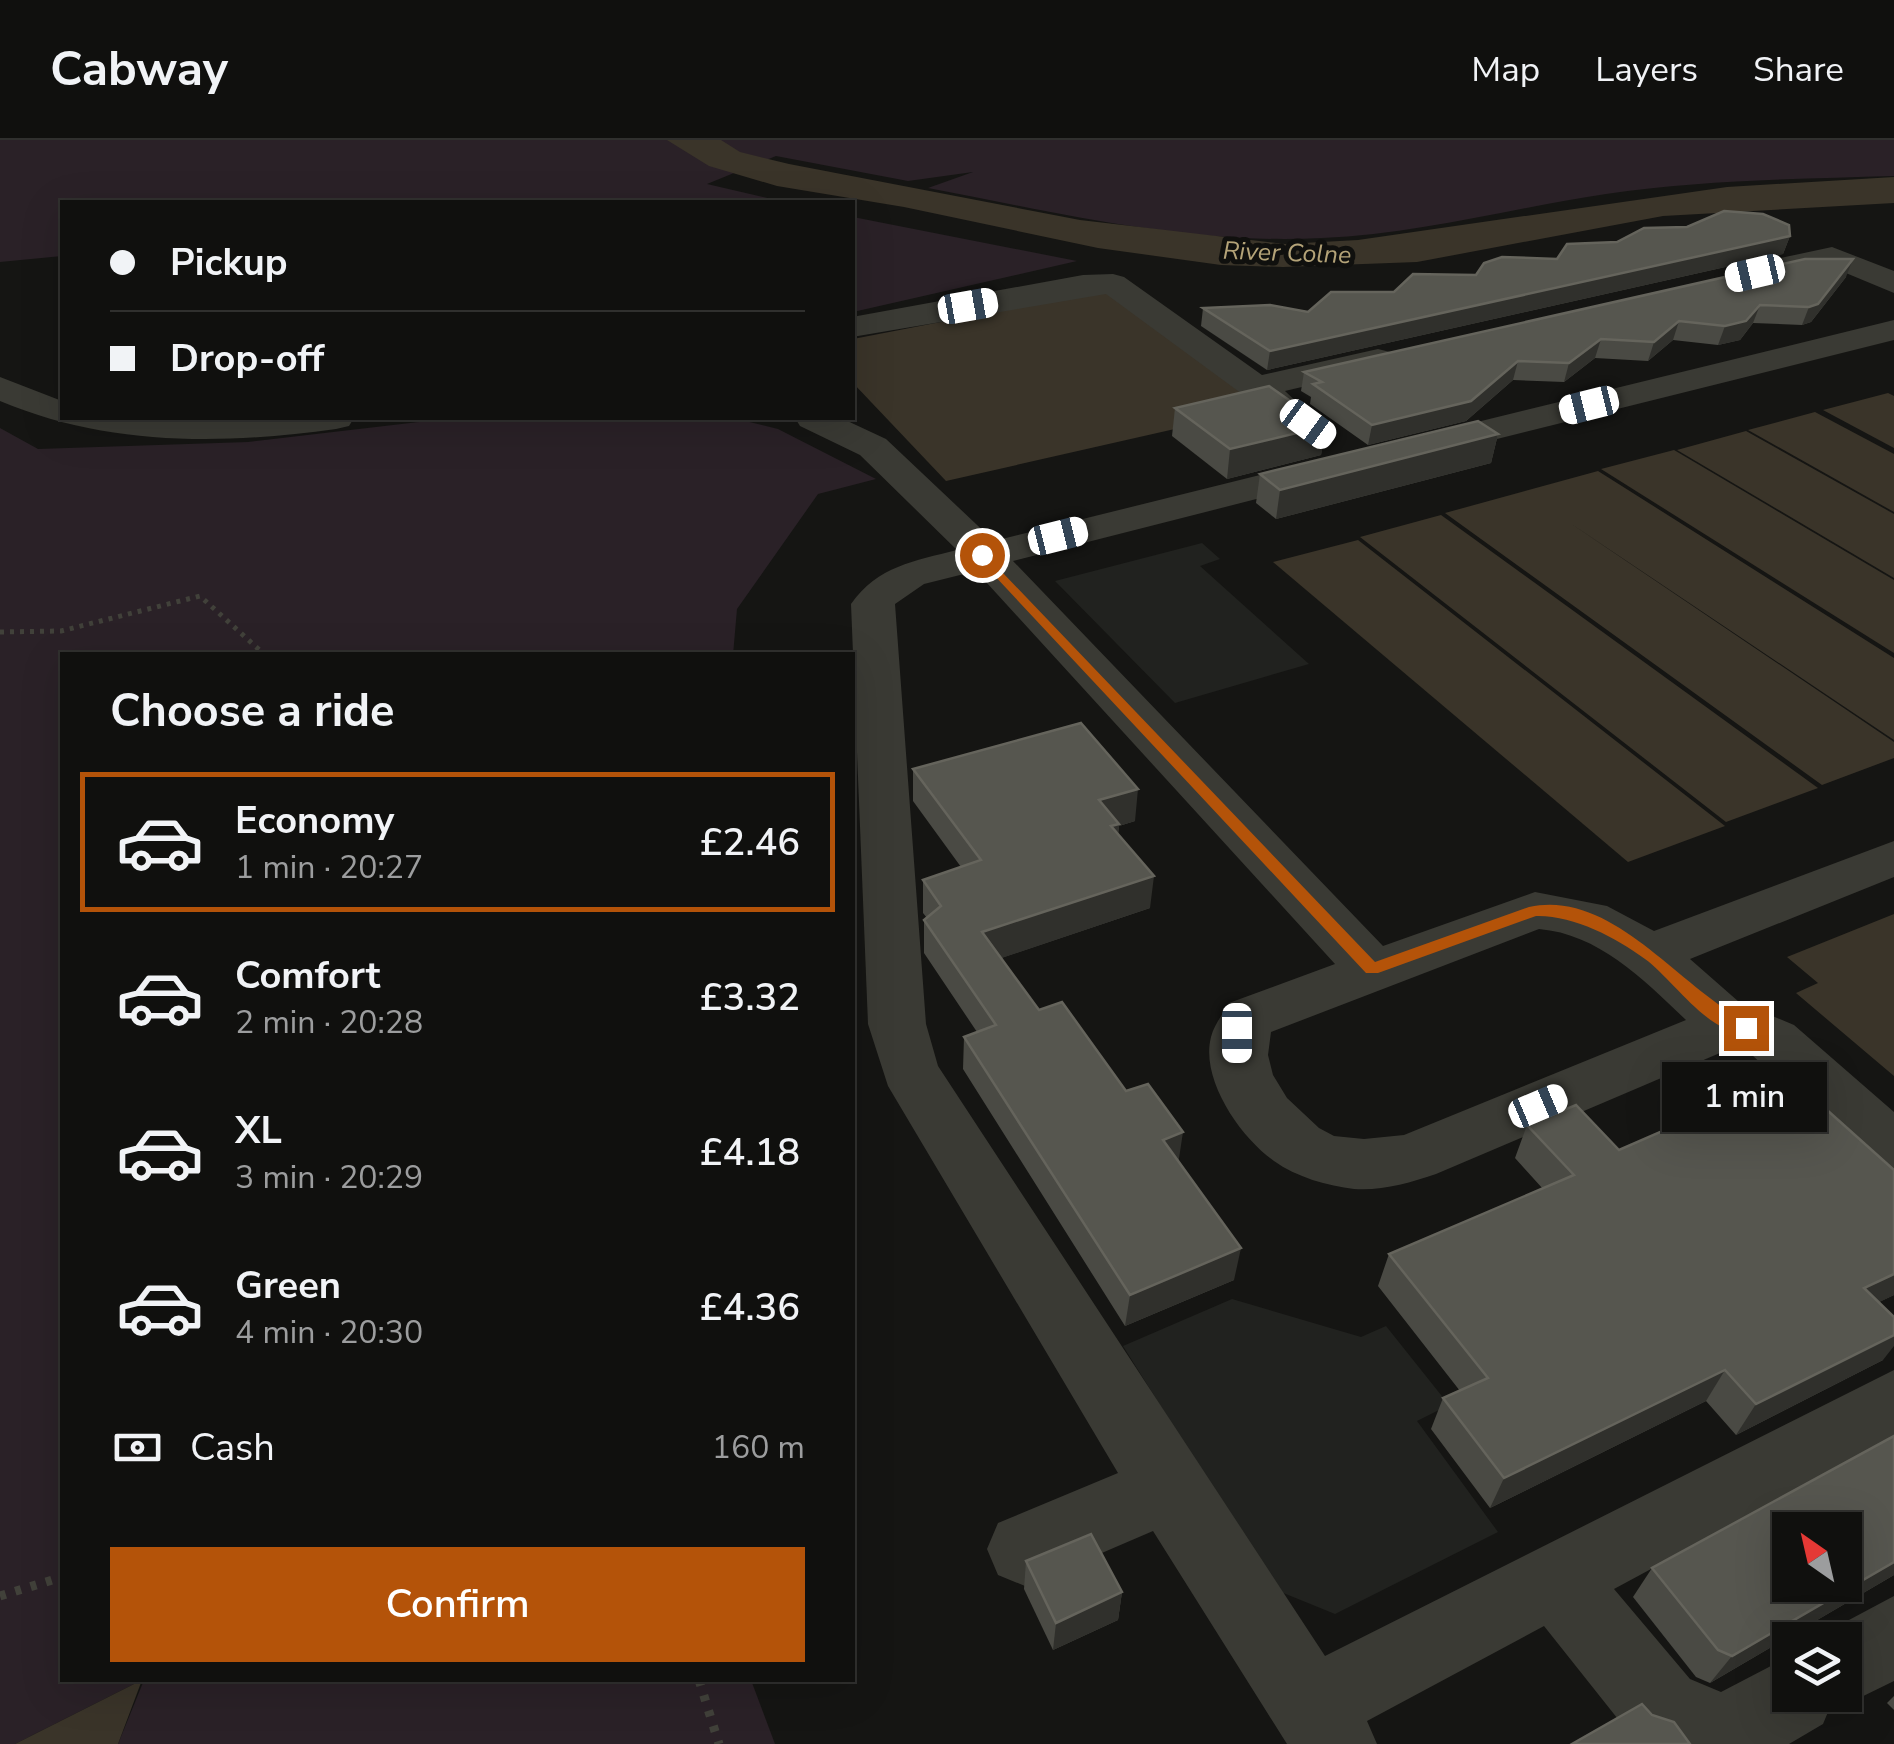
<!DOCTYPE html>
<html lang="en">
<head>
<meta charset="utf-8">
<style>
	:root { --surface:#10100e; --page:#1e1e1c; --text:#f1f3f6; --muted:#9c9d9e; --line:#30302e; --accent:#b45309 }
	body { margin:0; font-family:"Nunito Sans",sans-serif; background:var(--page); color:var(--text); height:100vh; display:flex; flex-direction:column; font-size:38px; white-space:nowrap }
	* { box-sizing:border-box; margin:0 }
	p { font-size:32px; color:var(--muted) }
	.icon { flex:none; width:55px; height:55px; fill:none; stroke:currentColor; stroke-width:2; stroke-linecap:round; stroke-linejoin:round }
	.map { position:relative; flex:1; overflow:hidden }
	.side { position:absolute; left:60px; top:512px; width:795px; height:1030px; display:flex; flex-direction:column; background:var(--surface); border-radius:0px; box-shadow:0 10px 40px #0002,0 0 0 2px var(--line) }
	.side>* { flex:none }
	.hud { position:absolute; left:60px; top:60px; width:795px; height:220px; border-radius:0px; box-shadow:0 10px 40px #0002,0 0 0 2px var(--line); display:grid; align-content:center; height:220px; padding:0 50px; background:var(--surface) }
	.needle { width:65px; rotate:326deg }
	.buttons { position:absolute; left:1772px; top:1372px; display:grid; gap:20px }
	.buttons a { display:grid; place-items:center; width:90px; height:90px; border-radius:0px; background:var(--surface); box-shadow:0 10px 40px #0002,0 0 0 2px var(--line); font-size:50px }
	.end { position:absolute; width:45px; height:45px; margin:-22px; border:12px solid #b45309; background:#fff; box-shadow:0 0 0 5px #fff }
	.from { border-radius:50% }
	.bubble { position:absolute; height:70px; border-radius:0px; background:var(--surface); box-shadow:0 10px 40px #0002,0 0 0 2px var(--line); font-size:32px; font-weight:600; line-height:70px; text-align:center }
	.car { position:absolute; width:30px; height:60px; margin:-30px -15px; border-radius:12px; box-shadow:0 0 8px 2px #0007; background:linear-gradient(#fff 24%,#345 0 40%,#fff 0 76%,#345 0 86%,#fff 0) }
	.hud b { display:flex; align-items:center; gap:35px; height:95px; font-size:38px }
	.hud b+b { border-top:2px solid var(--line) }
	.hud i { width:25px; height:25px; background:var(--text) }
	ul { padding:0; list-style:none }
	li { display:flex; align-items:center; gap:30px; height:140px; margin:0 20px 15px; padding:0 30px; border:5px solid transparent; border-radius:0px }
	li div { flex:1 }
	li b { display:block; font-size:38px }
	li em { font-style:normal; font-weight:600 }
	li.selected { border-color:var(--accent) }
	li>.icon { width:90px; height:90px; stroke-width:1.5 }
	h2 { padding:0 50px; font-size:45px; line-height:120px }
	.pay { display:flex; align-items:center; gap:25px; height:110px; padding:0 50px; font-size:38px }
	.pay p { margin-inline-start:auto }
	.primary-button { display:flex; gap:20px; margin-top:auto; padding:20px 50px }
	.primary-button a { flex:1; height:115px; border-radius:0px; background:var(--accent); color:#fff; font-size:40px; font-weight:600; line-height:115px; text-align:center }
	header { display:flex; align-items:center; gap:60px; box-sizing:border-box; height:140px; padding:0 50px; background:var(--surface); border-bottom:2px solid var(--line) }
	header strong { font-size:48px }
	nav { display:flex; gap:55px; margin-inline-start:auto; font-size:35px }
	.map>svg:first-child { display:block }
	.built { fill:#21221f }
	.green { fill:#2a2127 }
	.water { fill:#3a3429 }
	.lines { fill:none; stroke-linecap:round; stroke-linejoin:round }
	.path-far2 { stroke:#41413a; stroke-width:4; stroke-dasharray:2.5 4; stroke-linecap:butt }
	.path-far1 { stroke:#41413a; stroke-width:5; stroke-dasharray:4 6; stroke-linecap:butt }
	.path { stroke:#41413a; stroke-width:9; stroke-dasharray:6 10; stroke-linecap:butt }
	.minor { fill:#3a3a34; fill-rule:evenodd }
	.wall { fill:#4a4a44 }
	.shaded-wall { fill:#30302c }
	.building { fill:#56564f; stroke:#65645c; stroke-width:2.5; fill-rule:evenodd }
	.route { fill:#b45309 }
	.labels { text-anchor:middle; stroke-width:10; stroke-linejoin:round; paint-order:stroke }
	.far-water-label { font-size:25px; font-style:italic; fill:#b4a378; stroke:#10100e }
</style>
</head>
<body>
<header>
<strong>Cabway</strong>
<nav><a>Map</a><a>Layers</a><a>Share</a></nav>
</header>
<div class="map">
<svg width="1894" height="1604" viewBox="0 0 1894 1604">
	<rect width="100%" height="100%" fill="#151513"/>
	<!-- built -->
	<g class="built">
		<polygon points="1202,403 1220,419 1200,426 1309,524 1175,563 1055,441"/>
		<polygon points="1232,1159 1361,1197 1386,1186 1449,1265 1417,1281 1498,1392 1335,1474 1276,1450 1123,1206"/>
	</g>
	<!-- green -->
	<g class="green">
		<path d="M0 0H1894V36C1798 39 1701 40 1606 54 1512 68 1418 94 1322 98 1188 105 1060 73 928 48L973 32 908 41 776 16 707 44 784 62H62V116L0 122Z"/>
		<polygon points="852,77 853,77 1077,121 853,172"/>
		<polygon points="453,278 733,278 778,289 876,339 818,354 737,469 733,515 62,515 62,1540 142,1540 15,1604 0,1604 0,288 38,309 248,302"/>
		<polygon points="144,1540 751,1540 775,1604 118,1604"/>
	</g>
	<!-- water -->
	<g class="water">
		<polygon points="667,0 721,0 740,12 789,24 1080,80 1285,104 1358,100 1727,47 1894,37 1894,63 1663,76 1417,122 1283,127 1221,125 1098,108 904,67 777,46 709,26"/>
		<polygon points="1105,150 1263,269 946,341 853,243 853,199"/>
		<polygon points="1888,253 1894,256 1894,308 1823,270"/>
		<polygon points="1815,272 1894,314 1894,372 1748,290"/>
		<polygon points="1746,291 1894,374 1894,438 1677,310"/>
		<polygon points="1674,310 1894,440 1894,513 1601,329"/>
		<polygon points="1598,331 1894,518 1894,600 1567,381 1894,602 1894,618 1822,645 1445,373"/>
		<polygon points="1441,375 1818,648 1726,682 1360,397"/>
		<polygon points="1358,400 1725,686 1628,722 1273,422"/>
		<polygon points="1894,774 1894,936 1796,853 1818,843 1787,817"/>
		<polygon points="142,1540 118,1604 15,1604"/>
	</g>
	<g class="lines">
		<!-- path-far2 -->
		<polyline class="path-far2" points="423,278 427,278"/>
		<!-- path-far1 -->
		<polyline class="path-far1" points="0,492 61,491 200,456 265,515"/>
		<!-- path -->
		<g class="path">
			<polyline points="0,1456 62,1437"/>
			<polyline points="699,1540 719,1604"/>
		</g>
		<!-- minor -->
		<g class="minor">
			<polygon points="1832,107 1894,131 1894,153 1829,126 1745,144 1729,135 1734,128"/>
			<polygon points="1113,134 1124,137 1262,235 1378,209 1390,212 1395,219 1390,226 1285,251 1303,268 1298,276 1272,276 1106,154 852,197 852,177 1083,135"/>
			<polygon points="1894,180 1894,200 1421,318 1408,315 1402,307 1408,299"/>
			<path d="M0 237 62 261V278H354L349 286 336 289C221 305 107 306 0 261Z"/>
			<path d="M795 278H841L886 299 994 401 1333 317 1347 320 1352 328 1347 336 1013 421 1383 806 1535 752 1607 766 1654 791 1894 701V737L1690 819 1739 862 1794 885 1894 972V1032L1872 1025 1752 915 1734 907 1436 1034C1409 1043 1382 1051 1354 1049 1328 1046 1296 1037 1274 1021 1241 998 1200 940 1211 897 1214 885 1223 874 1229 863L1335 824 976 431 924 444 895 464 926 884 938 926 1325 1516 1894 1230V1298L1614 1449 1690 1539 1721 1552 1790 1516V1555H1845V1500H1815L1817 1497 1894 1456V1541L1845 1565 1833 1560 1823 1584 1789 1604H1647L1633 1598 1544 1486 1367 1581 1377 1604H1287L1153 1391 1025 1446 998 1435 987 1409 998 1383 1118 1333 888 946 868 884 851 464C878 426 914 421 957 410L860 315 800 286ZM1539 789C1599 794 1644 840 1686 880L1404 995 1364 999 1334 996 1319 988 1287 958 1273 935 1268 915 1271 892Z"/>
		</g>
	</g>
	<!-- wall -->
	<g class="wall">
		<polygon points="1790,96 1783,114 1267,230 1201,186 1203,168 1308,172 1476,135 1557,119"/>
		<polygon points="1846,137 1811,182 1802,185 1753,183 1740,200 1718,205 1673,200 1648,221 1595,218 1564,242 1513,240 1466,281 1368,305 1310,264 1311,257 1301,251 1304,232"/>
		<polygon points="1175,268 1326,286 1321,315 1227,339 1172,296"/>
		<polygon points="1498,294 1491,323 1276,379 1256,363 1260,334"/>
		<polygon points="913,629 1135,681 1119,686 1118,694 1150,768 1001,818 1039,870 1126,951 1178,1021 1234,1140 1125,1186 963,929 964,897 977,892 924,813 924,780 927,778 923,773 923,740 961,727 913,661"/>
		<polygon points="1527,985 1619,1010 1894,1030 1894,1155 1879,1162 1883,1220 1736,1295 1706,1261 1490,1368 1431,1289 1443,1258 1460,1251 1378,1146 1389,1114 1543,1049 1515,1018"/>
		<polygon points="1894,1296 1894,1435 1710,1543 1696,1537 1633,1457 1652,1428"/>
		<polygon points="1026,1421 1122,1452 1118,1480 1053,1510 1024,1449"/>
		<polygon points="1894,1556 1894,1570 1887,1563"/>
	</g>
	<!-- shaded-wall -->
	<g class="shaded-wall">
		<polygon points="1790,96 1783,114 1267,230 1270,211"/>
		<polygon points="1853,119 1846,137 1811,182 1802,185 1809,167"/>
		<polygon points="1760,165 1753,183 1740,200 1718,205 1725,186"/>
		<polygon points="1679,181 1673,200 1648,221 1654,202"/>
		<polygon points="1601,199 1595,218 1564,242 1569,223"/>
		<polygon points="1518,221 1513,240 1466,281 1368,305 1372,285"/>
		<polygon points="1326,286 1321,315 1227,339 1230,309"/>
		<polygon points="1498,294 1491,323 1276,379 1280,350"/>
		<polygon points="1138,649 1135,681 1119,686 1116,716 1099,660"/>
		<polygon points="1154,736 1150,768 981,825 982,792"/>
		<polygon points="1183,992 1178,1025 1163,1000"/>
		<polygon points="1241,1108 1234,1140 1125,1186 1130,1155"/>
		<polygon points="1894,1134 1894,1155 1842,1180 1864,1148"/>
		<polygon points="1894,1195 1894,1206 1883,1220 1736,1295 1756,1264"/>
		<polygon points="1725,1230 1706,1261 1490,1368 1504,1338"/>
		<polygon points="1894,1422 1894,1435 1710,1543 1732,1516"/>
		<polygon points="1122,1452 1118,1480 1053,1510 1056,1483"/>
	</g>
	<!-- building -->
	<g class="building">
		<polygon points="1724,71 1763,74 1789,85 1790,96 1270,211 1203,168 1270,165 1308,172 1331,152 1394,152 1413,134 1476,135 1484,123 1502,117 1557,119 1567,104 1617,102 1644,88 1687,87"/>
		<polygon points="1805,119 1853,119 1818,164 1809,167 1760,165 1746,181 1725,186 1679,181 1654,202 1601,199 1569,223 1518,221 1471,261 1372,285 1313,244 1322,242 1304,232"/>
		<polygon points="1269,246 1326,286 1230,309 1175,268"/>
		<polygon points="1478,281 1498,294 1280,350 1260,334"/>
		<polygon points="1081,583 1138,649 1099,660 1119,684 1111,686 1154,736 982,792 1039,870 1062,862 1126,951 1148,944 1183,992 1163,1000 1241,1108 1130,1155 964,897 996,885 924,780 941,766 923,740 981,720 913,629"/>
		<polygon points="1789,936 1894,1030 1894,1134 1864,1148 1894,1177 1894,1195 1756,1264 1725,1230 1504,1338 1443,1258 1488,1238 1389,1114 1574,1035 1527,985 1576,965 1619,1010"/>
		<path d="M1894 1296V1422L1732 1516 1718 1510 1652 1428ZM1790 1390H1845V1445H1790Z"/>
		<polygon points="1091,1394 1122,1452 1056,1483 1026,1421"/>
		<polygon points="1642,1564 1652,1575 1674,1582 1690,1604 1572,1604"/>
	</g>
	<!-- route -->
	<path class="route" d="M982 411 1375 822 1529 767C1615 748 1683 854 1752 884V893C1712 900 1674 840 1645 819 1615 797 1573 775 1536 776L1378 833H1366L978 418Z"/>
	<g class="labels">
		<!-- far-water labels -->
		<g class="far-water-label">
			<text transform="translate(1287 112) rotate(2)" y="9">River Colne</text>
		</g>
	</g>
</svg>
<div class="buttons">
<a><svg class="needle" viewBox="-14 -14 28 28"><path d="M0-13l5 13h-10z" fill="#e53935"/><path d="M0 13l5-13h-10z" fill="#9c9d9e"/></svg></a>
<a><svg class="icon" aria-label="layers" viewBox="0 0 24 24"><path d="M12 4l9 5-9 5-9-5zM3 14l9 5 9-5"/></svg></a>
</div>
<i class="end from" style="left:982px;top:415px"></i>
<i class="end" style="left:1746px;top:888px"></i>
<div class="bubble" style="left:1662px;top:922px;width:165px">1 min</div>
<i class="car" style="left:1755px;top:133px;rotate:257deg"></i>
<i class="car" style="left:968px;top:166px;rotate:80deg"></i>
<i class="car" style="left:1589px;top:265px;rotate:256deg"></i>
<i class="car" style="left:1308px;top:284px;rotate:126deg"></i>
<i class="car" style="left:1058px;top:396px;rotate:76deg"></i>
<i class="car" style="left:1237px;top:893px;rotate:180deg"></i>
<i class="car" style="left:1538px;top:966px;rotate:67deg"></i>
<div class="hud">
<b><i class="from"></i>Pickup</b>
<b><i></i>Drop-off</b>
</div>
<section class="side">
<h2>Choose a ride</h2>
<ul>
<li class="selected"><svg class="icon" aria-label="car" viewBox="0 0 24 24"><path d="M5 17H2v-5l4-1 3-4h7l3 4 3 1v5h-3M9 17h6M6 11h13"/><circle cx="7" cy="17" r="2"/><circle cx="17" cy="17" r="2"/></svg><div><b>Economy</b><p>1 min · 20:27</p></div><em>£2.46</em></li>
<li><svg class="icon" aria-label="car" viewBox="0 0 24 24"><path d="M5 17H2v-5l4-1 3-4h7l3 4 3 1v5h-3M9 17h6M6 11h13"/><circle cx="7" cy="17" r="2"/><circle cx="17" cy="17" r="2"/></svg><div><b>Comfort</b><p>2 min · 20:28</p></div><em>£3.32</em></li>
<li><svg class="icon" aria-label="car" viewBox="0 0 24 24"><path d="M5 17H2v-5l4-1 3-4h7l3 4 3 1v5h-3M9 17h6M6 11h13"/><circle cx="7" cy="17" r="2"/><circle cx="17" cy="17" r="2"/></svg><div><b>XL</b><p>3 min · 20:29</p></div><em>£4.18</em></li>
<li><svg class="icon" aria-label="car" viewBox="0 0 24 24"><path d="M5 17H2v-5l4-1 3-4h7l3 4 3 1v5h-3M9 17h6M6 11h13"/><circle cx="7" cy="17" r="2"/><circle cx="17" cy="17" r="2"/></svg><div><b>Green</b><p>4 min · 20:30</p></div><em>£4.36</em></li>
</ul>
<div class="pay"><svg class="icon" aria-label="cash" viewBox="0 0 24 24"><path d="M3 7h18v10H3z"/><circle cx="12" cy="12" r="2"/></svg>Cash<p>160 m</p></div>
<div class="primary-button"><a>Confirm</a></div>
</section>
</div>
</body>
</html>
